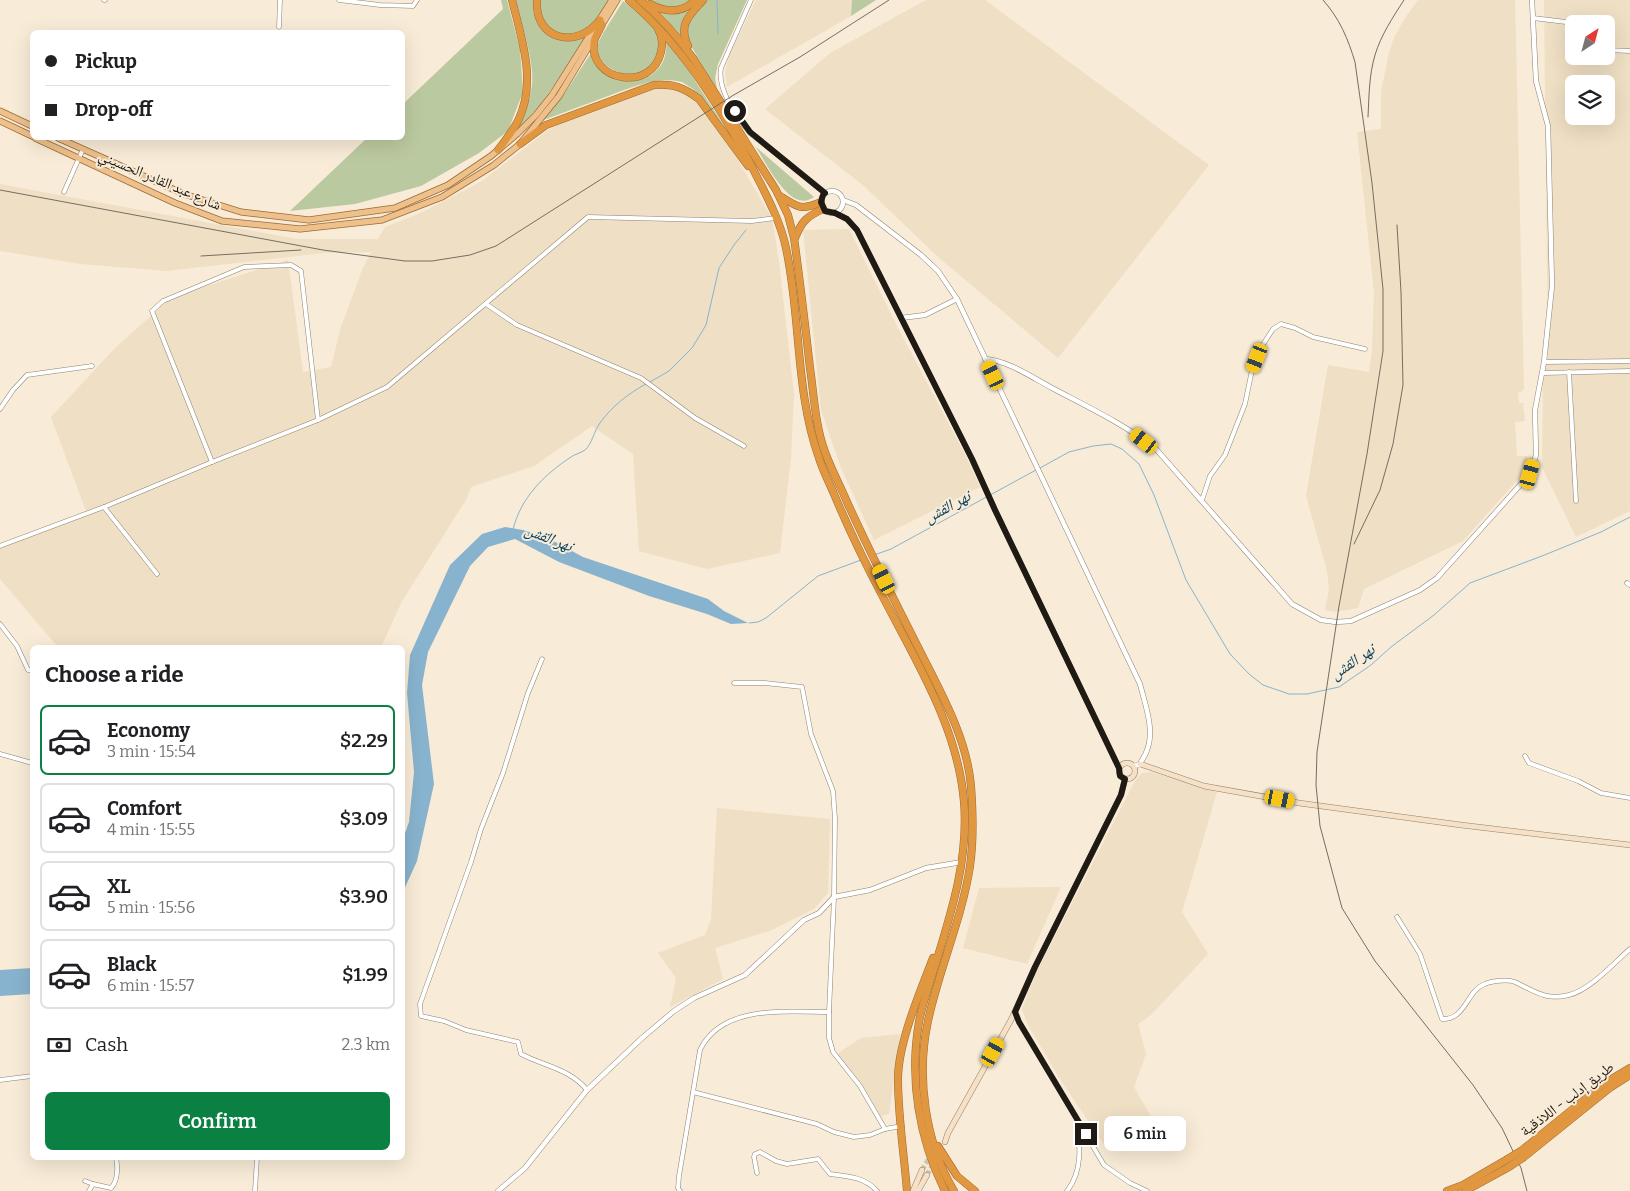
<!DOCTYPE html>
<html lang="en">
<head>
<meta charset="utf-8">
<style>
	:root { --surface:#fff; --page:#f2f2f2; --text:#202124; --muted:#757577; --line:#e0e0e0; --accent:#0b8043 }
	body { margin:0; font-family:Bitter,"Noto Naskh Arabic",serif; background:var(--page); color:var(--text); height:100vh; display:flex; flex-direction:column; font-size:19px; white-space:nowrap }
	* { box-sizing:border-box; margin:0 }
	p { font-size:16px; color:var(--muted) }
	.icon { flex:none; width:28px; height:28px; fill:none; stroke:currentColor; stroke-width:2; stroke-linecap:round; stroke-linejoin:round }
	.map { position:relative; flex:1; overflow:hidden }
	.details { position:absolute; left:30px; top:645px; width:375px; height:515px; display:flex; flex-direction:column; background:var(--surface); border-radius:8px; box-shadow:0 5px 20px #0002 }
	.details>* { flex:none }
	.banner { position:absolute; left:30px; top:30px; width:375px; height:110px; border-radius:8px; box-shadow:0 5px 20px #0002; display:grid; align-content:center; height:110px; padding:0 15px; background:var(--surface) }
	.needle { width:32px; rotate:36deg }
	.buttons { position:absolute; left:1565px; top:15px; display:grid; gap:10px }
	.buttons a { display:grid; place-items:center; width:50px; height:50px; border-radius:8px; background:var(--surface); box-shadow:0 5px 20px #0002; font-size:25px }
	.end { position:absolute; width:22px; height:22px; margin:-11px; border:6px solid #1f1b14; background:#fff; box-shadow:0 0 0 2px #fff }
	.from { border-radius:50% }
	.bubble { position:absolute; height:35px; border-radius:8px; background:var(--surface); box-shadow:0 5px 20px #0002; font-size:16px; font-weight:600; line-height:35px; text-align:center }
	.car { position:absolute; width:15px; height:30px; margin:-15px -8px; border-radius:6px; box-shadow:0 0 4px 1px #0007; background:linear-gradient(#f5c518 24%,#345 0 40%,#f5c518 0 76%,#345 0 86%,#f5c518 0) }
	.banner b { display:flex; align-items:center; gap:18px; height:48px; font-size:19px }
	.banner b+b { border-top:1px solid var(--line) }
	.banner i { width:12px; height:12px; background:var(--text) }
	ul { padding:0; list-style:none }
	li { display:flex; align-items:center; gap:15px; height:70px; margin:0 10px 8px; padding:0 5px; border:2px solid var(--line); border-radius:8px }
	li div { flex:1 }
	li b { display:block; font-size:19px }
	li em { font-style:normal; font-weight:600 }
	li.current { border-color:var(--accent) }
	li>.icon { width:45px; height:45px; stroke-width:1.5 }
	h2 { padding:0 15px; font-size:22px; line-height:60px }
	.pay { display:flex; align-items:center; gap:12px; height:55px; padding:0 15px; font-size:19px }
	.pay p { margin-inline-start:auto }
	.action { display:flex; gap:10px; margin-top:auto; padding:10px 15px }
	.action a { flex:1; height:58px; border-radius:8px; background:var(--accent); color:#fff; font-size:20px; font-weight:600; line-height:58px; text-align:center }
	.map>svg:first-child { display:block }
	.built { fill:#efdfc4; fill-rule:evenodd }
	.green { fill:#bbc9a0 }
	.water { fill:#88b3ce }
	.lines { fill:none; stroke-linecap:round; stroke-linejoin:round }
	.stream { stroke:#88b3ce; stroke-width:1 }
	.secondary-tunnel { stroke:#cdc1b0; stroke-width:5; stroke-dasharray:5 2.5; stroke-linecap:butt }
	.minor-casing { stroke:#8e8371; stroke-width:5 }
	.tertiary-casing { stroke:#8e8371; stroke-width:5.5 }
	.secondary-casing { stroke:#8e8371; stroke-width:6 }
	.primary-casing { stroke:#9d6b31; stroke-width:7 }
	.motorway-casing { stroke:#9d6b31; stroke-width:8 }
	.minor { stroke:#fff; stroke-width:4 }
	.tertiary { stroke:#fff; stroke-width:4.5 }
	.secondary { stroke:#f6e0c6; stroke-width:5 }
	.primary { stroke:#edc08c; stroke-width:5.5 }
	.motorway { stroke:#e19640; stroke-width:7 }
	.rail { stroke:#766e62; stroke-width:1 }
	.motorway-bridge-casing { stroke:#9d6b31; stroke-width:8; stroke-linecap:butt }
	.motorway-bridge { stroke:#e19640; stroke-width:7 }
	.route { stroke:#1f1b14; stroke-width:6 }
	.labels { text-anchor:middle; stroke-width:4; stroke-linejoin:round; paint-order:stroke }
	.street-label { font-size:15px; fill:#1f1b14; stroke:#f8ebd7 }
	.water-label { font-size:16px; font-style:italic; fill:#0e4561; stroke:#f8ebd7 }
</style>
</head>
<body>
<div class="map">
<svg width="1630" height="1191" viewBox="0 0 1630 1191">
	<rect width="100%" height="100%" fill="#f8ebd7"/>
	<!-- built -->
	<g class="built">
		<polygon points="756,0 852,0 851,16 727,87 725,72 729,56"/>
		<polygon points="926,0 985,0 1209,165 1058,358 938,257 864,186 765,109 830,53"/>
		<polygon points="1418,0 1515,0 1524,389 1521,392 1518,393 1519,403 1523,403 1525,421 1515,422 1517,456 1527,456 1528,468 1463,541 1364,589 1358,608 1335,612 1325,610 1329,590 1327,571 1306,496 1328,365 1369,372 1372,350 1374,292 1357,132 1381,129 1381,92 1389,52 1394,38 1403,21"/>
		<path d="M1544 0H1630V511L1576 537 1542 467 1543 380 1548 358ZM1574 24H1606V56H1574ZM1574 84H1606V116H1574Z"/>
		<polygon points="666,77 695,92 736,157 772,218 779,262 794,394 791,458 780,553 707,569 639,551 633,454 592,426 534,466 471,487 466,500 402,601 381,647 58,647 0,579 0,547 87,514 51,417 116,347 172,297 288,260 303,372 331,367 340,330 362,270 371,252 324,253 166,271 81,264 0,251 0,184 297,239 378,239 385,227 423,212 482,181 548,130 641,83"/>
		<polygon points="849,229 899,330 967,458 980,487 874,540 841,468 821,410 803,230"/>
		<polygon points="1151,772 1217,792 1182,912 1208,954 1151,1015 1138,1024 1146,1054 1134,1087 1154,1122 1144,1129 1130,1130 1131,1138 1105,1146 1058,1076 1027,1023 1022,1009 1037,971 1135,781 1142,773"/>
		<polygon points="717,808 830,819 828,893 814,909 772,930 715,948 723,979 670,1007 676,978 658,953 705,935 711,919"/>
		<polygon points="1061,887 1027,964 963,948 979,888"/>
		<polygon points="900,1034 889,1114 881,1116 862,1084 837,1054 861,1038"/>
	</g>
	<!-- green -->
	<g class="green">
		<polygon points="501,0 507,0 520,49 523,92 508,131 479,153 421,186 355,204 290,211 367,138 402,138 403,104 503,9"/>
		<path d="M516 0H533V11L541 28 562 40 574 41 586 37C565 69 546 102 517 130 524 115 530 101 532 85 535 65 521 21 516 0Z"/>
		<path d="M539 0H608C603 8 598 20 590 26 574 39 549 37 541 16 539 11 539 5 539 0Z"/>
		<path d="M650 0H691C677 9 664 10 650 0Z"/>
		<polygon points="707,0 747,0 718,64 715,78 717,89 691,46 686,35 689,19"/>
		<polygon points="852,0 876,0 851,16"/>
		<path d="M623 1C632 8 643 14 650 22 657 31 660 39 658 50 650 95 590 69 598 44 602 33 617 12 623 1Z"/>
		<path d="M693 6C688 16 678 26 682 37L661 13 675 14Z"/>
		<path d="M666 40 681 59 730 135 704 101 693 89 682 82 671 80 654 81 635 86 541 121 565 93 591 53C599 63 606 74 619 80 622 81 626 81 630 81 653 81 669 64 666 40Z"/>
		<path d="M756 147 814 197C809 200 805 202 799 200 782 195 765 162 756 147Z"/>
	</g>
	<!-- water -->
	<g class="water">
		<polygon points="505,527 523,530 548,538 583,557 708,599 724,611 748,623 731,624 707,614 649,596 559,562 515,539 488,547 470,566 428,652 422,685 434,784 417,861 403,892 403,839 409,822 414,772 407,693 410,655 450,565 482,534"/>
		<polygon points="32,968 32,994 0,996 0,970"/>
	</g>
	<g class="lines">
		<!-- stream -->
		<g class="stream">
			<polyline points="717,0 718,34"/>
			<polyline points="650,382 669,371 692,348 706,325 719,268 734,245 746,230"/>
			<polyline points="1040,468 1069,452 1093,446 1111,444 1122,449 1139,464 1154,495 1186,580 1230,654 1249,674 1263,685 1289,694 1307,694 1339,687 1371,665 1391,647 1434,615 1470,583 1542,556 1601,532 1630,517"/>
			<path d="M513 530C520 498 545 474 571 457 575 454 581 453 585 450 592 444 594 431 600 423 611 407 629 393 646 384"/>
			<polyline points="874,555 891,549 1036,470"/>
			<polyline points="749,623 758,622 766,618 818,576 861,560"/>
		</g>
		<!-- secondary-tunnel -->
		<g class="secondary-tunnel">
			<polyline points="922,1170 932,1154"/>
			<polyline points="927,1175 934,1162"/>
		</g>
		<!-- minor casing -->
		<g class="minor-casing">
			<g id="minor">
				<polyline points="104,0 105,0"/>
				<polyline points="339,0 380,5 413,6 417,0"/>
				<path d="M751 0 721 68C717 90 736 116 750 133L825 193"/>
				<polyline points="1533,18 1574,23 1574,26"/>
				<polyline points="279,27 280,0"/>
				<polyline points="1606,50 1630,51"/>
				<polyline points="64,192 83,149"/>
				<polyline points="486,304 517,325 641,378 695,418 744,446"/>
				<polyline points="1544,362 1630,361"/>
				<polyline points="1569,372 1576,501"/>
				<polyline points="1543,373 1630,371"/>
				<polyline points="0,409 13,390 27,375 92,366"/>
				<polyline points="212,462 152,311 163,301 244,267 291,265 301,271 318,420"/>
				<polyline points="1202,500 1210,476 1225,455 1245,404 1252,370 1262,346 1273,329 1281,324 1295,328 1313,337 1365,349"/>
				<polyline points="104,507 157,574"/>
				<polyline points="0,546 104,507 212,462 318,420 387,387 588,217 752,221 776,218"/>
				<polyline points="1627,583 1630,585"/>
				<polyline points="0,624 17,646 28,670 32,670"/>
				<path d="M542 659 528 693 503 773 481 829 471 862 420 1004 421 1016 444 1021 466 1030 518 1042 521 1054C544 1066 570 1069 587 1090"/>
				<polyline points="0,754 32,763"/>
				<polyline points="1525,756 1529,763 1578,781 1601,793 1630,798"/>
				<path d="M1397 917 1420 954 1442 1019C1466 1020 1466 991 1485 984 1491 981 1508 979 1515 982 1534 991 1546 1001 1569 995 1590 990 1614 963 1630 949"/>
				<polyline points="829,1012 829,1038 833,1052 860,1086 885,1129"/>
				<polyline points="1015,1012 1019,1022 1104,1165 1130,1183 1147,1191"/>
				<polyline points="0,1080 32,1076"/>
				<polyline points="693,1092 817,1124 834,1132 854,1137 870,1135 885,1129 902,1126"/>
				<path d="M757 1173 754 1157 755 1154 760 1152 776 1161 787 1164 818 1159 830 1174C847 1176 865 1177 877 1191"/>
				<polyline points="85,1181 93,1184"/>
				<path d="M89 1191 93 1184 111 1188C118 1181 118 1167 116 1158"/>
				<polyline points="255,1191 257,1158"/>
				<path d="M680 1191 678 1188 679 1176 700 1050C722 1004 787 1012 829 1012L834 897 835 819 833 791 811 734 802 687 765 683H734"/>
				<path d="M1067 1191C1083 1171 1080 1145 1077 1121"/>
			</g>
		</g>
		<!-- tertiary casing -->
		<g class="tertiary-casing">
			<g id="tertiary">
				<circle cx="832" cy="202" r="11"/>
				<path d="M843 200 856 205 921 255 938 271 957 299 1140 684C1145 704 1155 730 1147 750 1146 755 1142 759 1140 764L1134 766"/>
				<polyline points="835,213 847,219 857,230 972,459 995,510 1119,768"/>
				<polyline points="901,318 925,315 957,299"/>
				<path d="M985 359C1007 360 1033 378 1052 388 1088 407 1124 424 1156 449L1292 604 1321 620 1336 622 1351 621 1420 590 1437 578 1530 474 1536 455 1535 410 1544 362 1552 286 1548 126 1536 81 1532 0"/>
				<polyline points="498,1191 525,1168 587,1090 642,1038 674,1011 694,998 745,975 804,920 819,913 834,897 870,890 926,868 962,862"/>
			</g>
		</g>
		<!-- secondary casing -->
		<g class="secondary-casing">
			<g id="secondary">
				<circle cx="1127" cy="771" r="8"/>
				<polyline points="1140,764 1204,786 1299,803 1461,825 1630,845"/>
				<polyline points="945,1142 948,1133 1011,1020 1035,967 1121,795 1125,779"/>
				<polyline points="913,1191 922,1170"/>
				<polyline points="918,1191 927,1175"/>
			</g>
		</g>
		<!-- primary casing -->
		<g class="primary-casing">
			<g id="primary">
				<polyline points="600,28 617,0"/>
				<polyline points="0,111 32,126"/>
				<polyline points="0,121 32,136"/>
				<polyline points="35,138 175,203 222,221 300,229 382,220 442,197 494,165 520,144 559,96 594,38"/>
				<polyline points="58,138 184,194 241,212 309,220 395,208 448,185 491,156 517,134 536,115 552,95 612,0"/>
			</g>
		</g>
		<!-- motorway casing -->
		<g class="motorway-casing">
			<g id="motorway">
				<path d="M537 0C534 40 577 50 600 20"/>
				<path d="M629 0C682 45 719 105 751 165 764 191 780 219 786 248 801 317 795 391 819 458 823 471 829 482 834 494 849 530 866 565 884 599 917 663 958 728 964 802 969 860 950 917 933 972 928 989 922 1005 919 1022 909 1079 919 1139 945 1191"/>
				<path d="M640 0C661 17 677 36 693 58L776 190 788 215 794 238C800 281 805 324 810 368 814 395 815 425 825 452 831 469 840 485 847 502 870 552 895 602 920 651 941 693 967 738 971 786 973 813 974 839 970 866 962 919 939 969 928 1021 916 1077 925 1142 954 1191"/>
				<path d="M650 4C666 13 682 13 696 0"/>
				<path d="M602 24C600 30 595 36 594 42 588 81 652 93 661 52 663 44 662 36 658 29"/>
				<path d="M688 46C678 24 689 16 703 0"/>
				<path d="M520 144 546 125 654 85C674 84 683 87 699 99L748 166"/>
				<path d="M498 150C505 141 512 132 518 121 537 82 522 40 512 0"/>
				<path d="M780 196C797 207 801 211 821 202"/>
				<path d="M795 238C802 221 806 217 823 209"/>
				<polyline points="938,1146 957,1176 975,1191"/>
				<polyline points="1521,1151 1605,1083 1630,1068"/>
				<polyline points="1524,1157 1611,1087 1630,1075"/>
				<path d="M907 1191C904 1154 898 1116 898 1079 898 1043 920 992 933 958"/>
				<polyline points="1447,1191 1463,1185 1506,1160"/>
				<polyline points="1465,1191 1509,1167"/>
			</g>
		</g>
		<!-- minor -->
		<use href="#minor" class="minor"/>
		<!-- tertiary -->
		<use href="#tertiary" class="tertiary"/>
		<!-- secondary -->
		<use href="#secondary" class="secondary"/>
		<!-- primary -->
		<use href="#primary" class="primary"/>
		<!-- motorway -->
		<use href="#motorway" class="motorway"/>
		<!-- rail -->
		<g class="rail">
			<path d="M1323 0C1340 19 1348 39 1355 62L1372 183 1383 289V351L1367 454 1339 606 1317 752 1316 785 1320 826 1342 908 1375 961 1473 1085 1502 1128 1521 1168 1527 1191"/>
			<path d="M1368 117C1369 97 1369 75 1375 55 1381 35 1393 17 1404 0"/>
			<polyline points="0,190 323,250 405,261 432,261 470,255 496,246 732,96 800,57 889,0"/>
			<polyline points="201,256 301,250"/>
			<polyline points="1354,544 1380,490 1393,444 1403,385 1401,292 1397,225"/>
		</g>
		<!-- motorway-bridge casing -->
		<g class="motorway-bridge-casing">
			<g id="motorway-bridge">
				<polyline points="1506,1160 1521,1151"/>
				<polyline points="1509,1167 1524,1157"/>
			</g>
		</g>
		<!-- motorway-bridge -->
		<use href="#motorway-bridge" class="motorway-bridge"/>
	</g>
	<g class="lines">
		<!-- route -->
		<polyline class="route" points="735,111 750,132 825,193 823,195 821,202 825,211 835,213 847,219 857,230 972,459 995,510 1119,768 1120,776 1125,779 1121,795 1035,967 1015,1012 1019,1022 1086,1134"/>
	</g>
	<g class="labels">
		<!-- street labels -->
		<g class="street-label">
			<text transform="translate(160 180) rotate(23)" y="5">شارع عبد القادر الحسيني</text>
			<text transform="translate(1567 1099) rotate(-37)" y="5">طريق إدلب - اللاذقية</text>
		</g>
		<!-- water labels -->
		<g class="water-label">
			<text transform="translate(947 506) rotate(-29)" y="6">نهر القش</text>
			<text transform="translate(549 537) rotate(21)" y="6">نهر القش</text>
			<text transform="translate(1352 661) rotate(-34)" y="6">نهر القش</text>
		</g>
	</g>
</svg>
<div class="buttons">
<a><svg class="needle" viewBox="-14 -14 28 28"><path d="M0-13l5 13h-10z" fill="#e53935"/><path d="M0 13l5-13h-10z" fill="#757577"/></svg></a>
<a><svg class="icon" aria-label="layers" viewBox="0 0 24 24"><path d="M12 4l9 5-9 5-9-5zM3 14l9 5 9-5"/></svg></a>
</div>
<i class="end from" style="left:735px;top:111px"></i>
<i class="end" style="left:1086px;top:1134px"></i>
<div class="bubble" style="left:1104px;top:1116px;width:82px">6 min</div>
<i class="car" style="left:1257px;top:358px;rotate:201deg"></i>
<i class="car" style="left:993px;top:375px;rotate:335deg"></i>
<i class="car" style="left:1144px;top:441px;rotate:308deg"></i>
<i class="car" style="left:1530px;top:474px;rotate:15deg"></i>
<i class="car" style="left:884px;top:579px;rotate:334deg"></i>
<i class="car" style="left:1280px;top:799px;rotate:101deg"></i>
<i class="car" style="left:993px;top:1052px;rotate:29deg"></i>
<div class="banner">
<b><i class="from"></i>Pickup</b>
<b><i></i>Drop-off</b>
</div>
<section class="details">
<h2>Choose a ride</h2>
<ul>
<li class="current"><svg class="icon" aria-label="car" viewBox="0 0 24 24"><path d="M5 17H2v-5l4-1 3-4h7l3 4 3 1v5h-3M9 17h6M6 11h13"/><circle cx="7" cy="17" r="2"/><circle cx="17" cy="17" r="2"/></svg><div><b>Economy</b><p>3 min · 15:54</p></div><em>$2.29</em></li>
<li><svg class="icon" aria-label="car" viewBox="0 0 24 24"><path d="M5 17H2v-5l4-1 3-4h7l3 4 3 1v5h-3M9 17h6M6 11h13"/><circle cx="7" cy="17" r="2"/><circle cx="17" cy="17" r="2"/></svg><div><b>Comfort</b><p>4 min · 15:55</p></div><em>$3.09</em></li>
<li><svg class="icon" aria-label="car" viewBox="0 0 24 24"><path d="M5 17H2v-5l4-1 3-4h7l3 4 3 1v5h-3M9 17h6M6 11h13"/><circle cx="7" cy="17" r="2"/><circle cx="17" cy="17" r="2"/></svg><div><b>XL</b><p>5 min · 15:56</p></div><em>$3.90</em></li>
<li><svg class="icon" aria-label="car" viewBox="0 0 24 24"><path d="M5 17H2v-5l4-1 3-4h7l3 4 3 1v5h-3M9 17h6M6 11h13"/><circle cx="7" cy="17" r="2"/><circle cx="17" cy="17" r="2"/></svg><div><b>Black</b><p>6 min · 15:57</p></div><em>$1.99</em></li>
</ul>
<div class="pay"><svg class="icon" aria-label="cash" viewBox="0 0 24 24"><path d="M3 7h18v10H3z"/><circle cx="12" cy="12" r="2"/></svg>Cash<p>2.3 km</p></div>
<div class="action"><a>Confirm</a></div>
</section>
</div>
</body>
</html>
